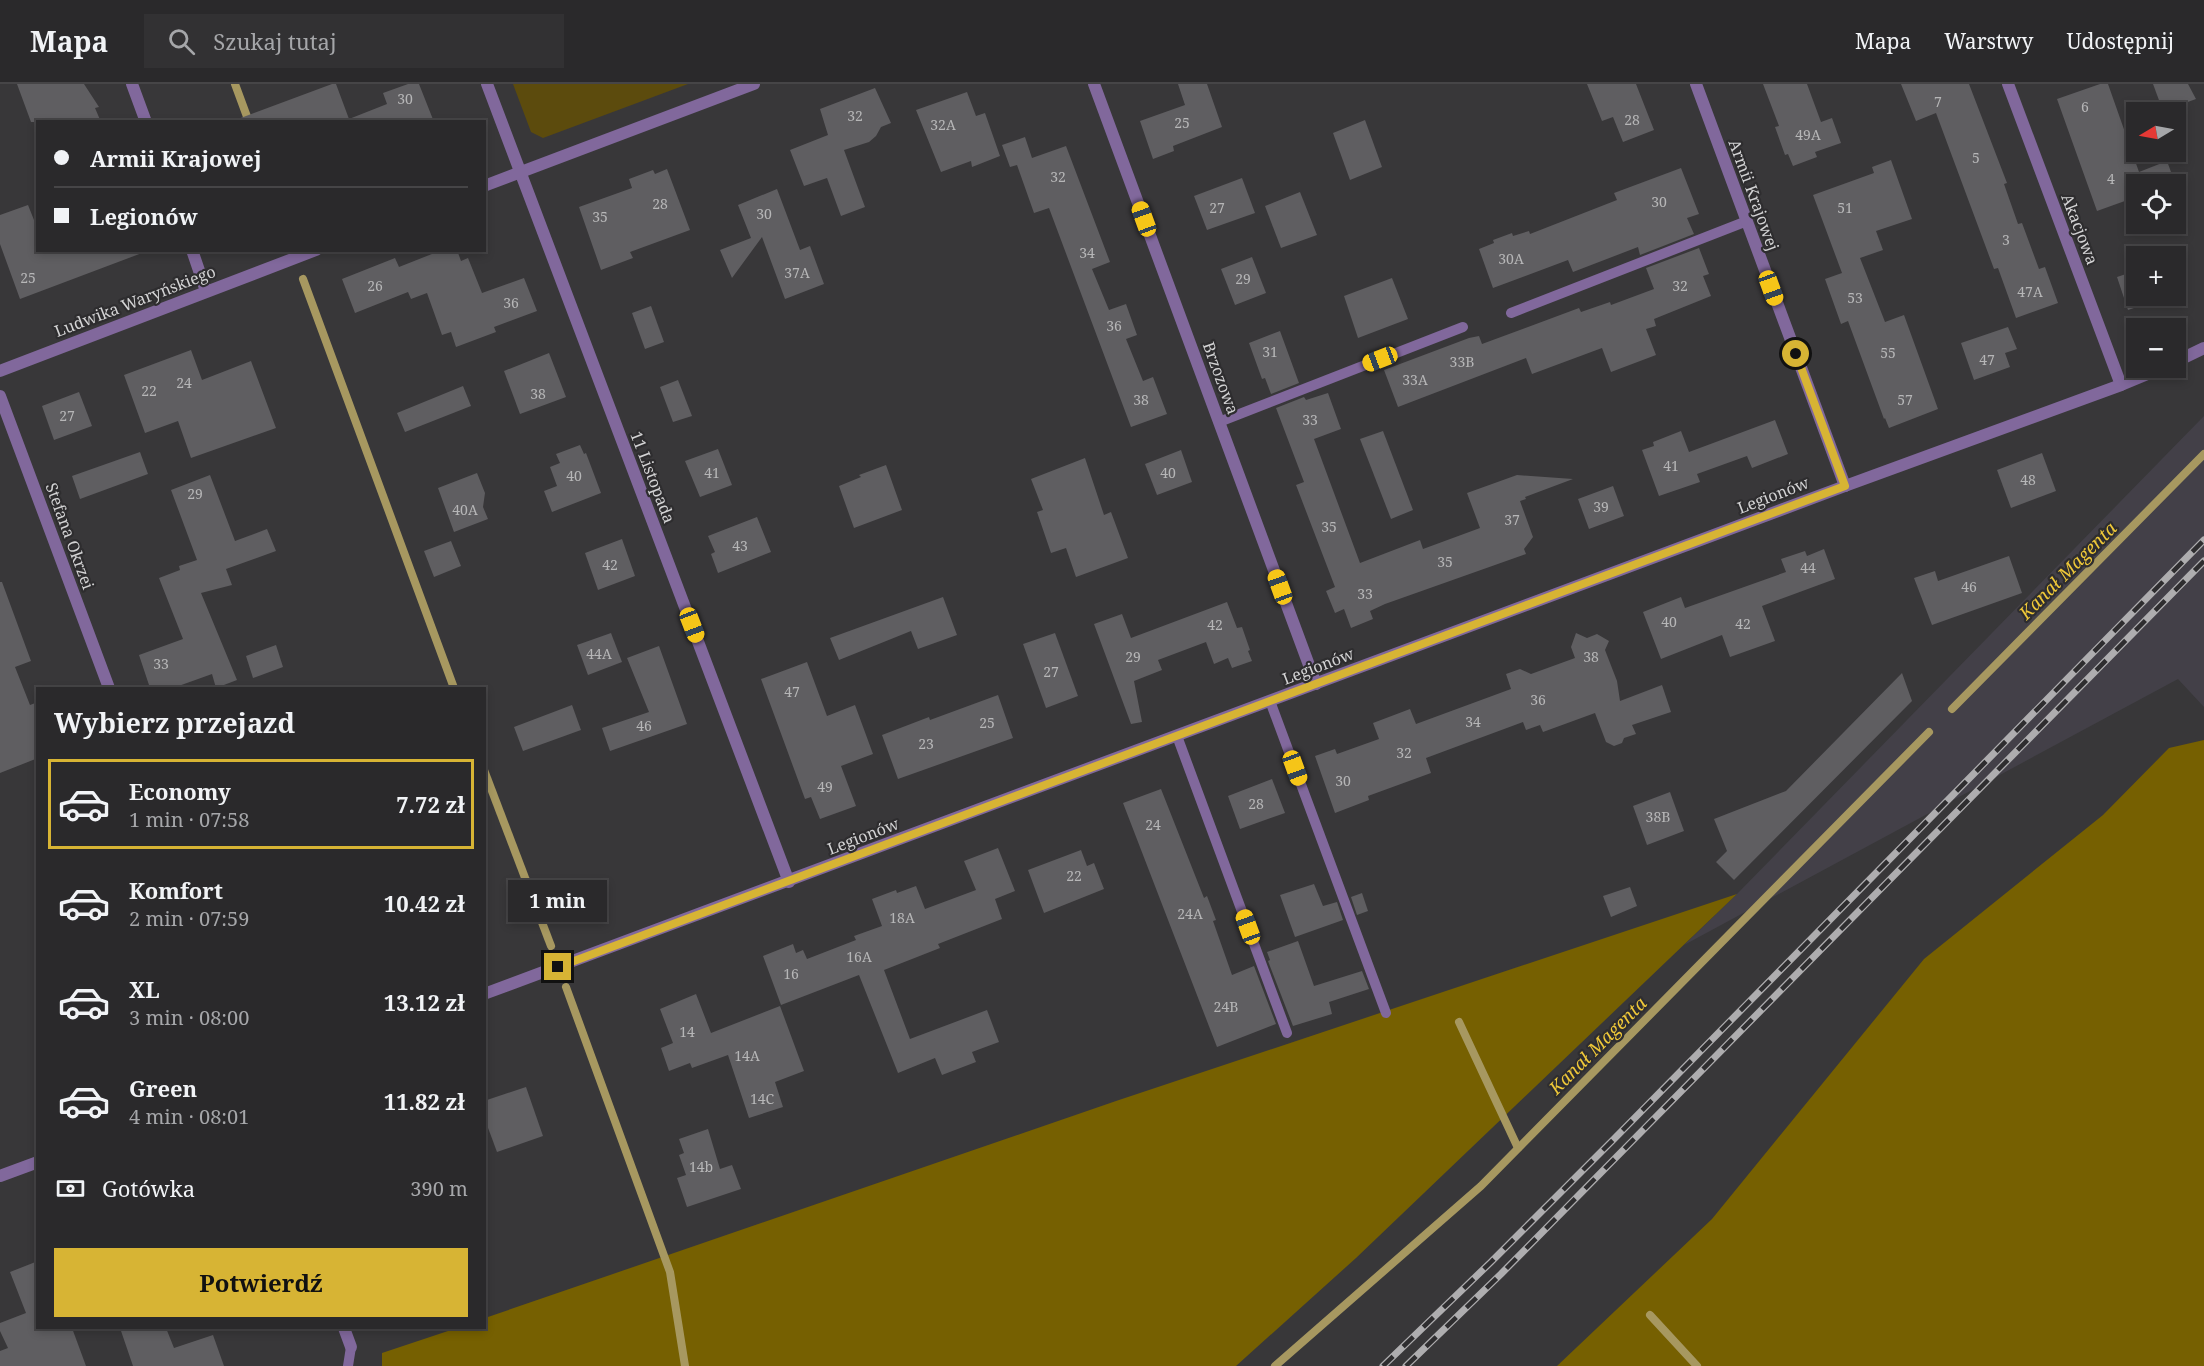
<!DOCTYPE html>
<html lang="pl">
<head>
<meta charset="utf-8">
<style>
	:root { --surface:#2a292b; --page:#323133; --text:#f1f3f6; --muted:#a5a6a9; --line:#464547; --accent:#d7b434 }
	body { margin:0; font-family:"Noto Serif",serif; background:var(--page); color:var(--text); height:100vh; display:flex; flex-direction:column; font-size:22px; white-space:nowrap }
	* { box-sizing:border-box; margin:0 }
	p { font-size:20px; color:var(--muted) }
	.icon { flex:none; width:33px; height:33px; fill:none; stroke:currentColor; stroke-width:2; stroke-linecap:round; stroke-linejoin:round }
	.map { position:relative; flex:1; overflow:hidden }
	.panel { position:absolute; left:36px; top:603px; width:450px; height:642px; display:flex; flex-direction:column; background:var(--surface); border-radius:0px; box-shadow:0 3px 9px #0003,0 0 0 2px var(--line) }
	.panel>* { flex:none }
	.hud { position:absolute; left:36px; top:36px; width:450px; height:132px; border-radius:0px; box-shadow:0 3px 9px #0003,0 0 0 2px var(--line); display:grid; align-content:center; height:132px; padding:0 18px; background:var(--surface) }
	.needle { width:39px; rotate:260deg }
	.controls { position:absolute; left:2126px; top:18px; display:grid; gap:12px }
	.controls a { display:grid; place-items:center; width:60px; height:60px; border-radius:0px; background:var(--surface); box-shadow:0 3px 9px #0003,0 0 0 2px var(--line); font-size:30px }
	.end { position:absolute; width:27px; height:27px; margin:-14px; border:8px solid #d7b434; background:#111; box-shadow:0 0 0 3px #111 }
	.from { border-radius:50% }
	.bubble { position:absolute; height:42px; border-radius:0px; background:var(--surface); box-shadow:0 3px 9px #0003,0 0 0 2px var(--line); font-size:20px; font-weight:700; line-height:42px; text-align:center }
	.car { position:absolute; width:18px; height:36px; margin:-18px -9px; border-radius:8px; box-shadow:0 0 4px 2px #0007; background:linear-gradient(#f5c518 24%,#345 0 40%,#f5c518 0 76%,#345 0 86%,#f5c518 0) }
	.hud b { display:flex; align-items:center; gap:21px; height:57px; font-size:22px }
	.hud b+b { border-top:2px solid var(--line) }
	.hud i { width:15px; height:15px; background:var(--text) }
	ul { padding:0; list-style:none }
	li { display:flex; align-items:center; gap:18px; height:90px; margin:0 12px 9px; padding:0 6px; border:3px solid transparent; border-radius:0px }
	li div { flex:1 }
	li b { display:block; font-size:22px }
	li em { font-style:normal; font-weight:700 }
	li.active { border-color:var(--accent) }
	li>.icon { width:54px; height:54px; stroke-width:1.5 }
	h2 { padding:0 18px; font-size:27px; line-height:72px }
	.pay { display:flex; align-items:center; gap:15px; height:66px; padding:0 18px; font-size:22px }
	.pay p { margin-inline-start:auto }
	.cta { display:flex; gap:12px; margin-top:auto; padding:12px 18px }
	.cta a { flex:1; height:69px; border-radius:0px; background:var(--accent); color:#111; font-size:24px; font-weight:700; line-height:69px; text-align:center }
	header { display:flex; align-items:center; gap:36px; box-sizing:border-box; height:84px; padding:0 30px; background:var(--surface); border-bottom:2px solid var(--line) }
	header strong { font-size:28px }
	nav { display:flex; gap:33px; margin-inline-start:auto; font-size:21px }
	.search { width:420px; height:54px; background:var(--page); display:flex; align-items:center; gap:15px; box-sizing:border-box; padding:0 21px; border-radius:0px; color:var(--muted); font-size:22px }
	.map>svg:first-child { display:block }
	.built { fill:#434048 }
	.green { fill:#5c4b0d }
	.forest { fill:#766001 }
	.lines { fill:none; stroke-linecap:round; stroke-linejoin:round }
	.stream { stroke:#a79860; stroke-width:8 }
	.building { fill:#5f5e61 }
	.service { stroke:#81689c; stroke-width:10 }
	.minor { stroke:#81689c; stroke-width:12 }
	.rail-casing { stroke:#aeadaf; stroke-width:7 }
	.rail { stroke:#2e2d2f; stroke-width:4.5; stroke-dasharray:14; stroke-linecap:butt }
	.route { stroke:#d7b434; stroke-width:8 }
	.labels { text-anchor:middle; stroke-width:4.5; stroke-linejoin:round; paint-order:stroke }
	.number-label { font-size:14px; fill:#b6b6b7 }
	.street-label { font-size:16px; fill:#d3d3d4; stroke:#2e2d2f }
	.water-label { font-size:18px; font-style:italic; fill:#efc839; stroke:#2e2d2f }
</style>
</head>
<body>
<header>
<strong>Mapa</strong>
<div class="search"><svg class="icon" aria-label="search" viewBox="0 0 24 24"><circle cx="10" cy="10" r="6"/><path d="M15 15l6 6"/></svg>Szukaj tutaj</div>
<nav><a>Mapa</a><a>Warstwy</a><a>Udostępnij</a></nav>
</header>
<div class="map">
<svg width="2204" height="1282" viewBox="0 0 2204 1282">
	<rect width="100%" height="100%" fill="#383739"/>
	<!-- built -->
	<polygon class="built" points="2204,332 2204,623 2178,595 1684,861 1737,810"/>
	<!-- green -->
	<polygon class="green" points="513,0 688,0 543,54 531,48"/>
	<!-- forest -->
	<g class="forest">
		<polygon points="2204,656 2204,1282 1557,1282 1712,1135 1924,875 2103,731 2169,664"/>
		<polygon points="1737,810 1356,1174 1236,1282 382,1282 382,1269 457,1244 484,1244 485,1234 1116,1017"/>
	</g>
	<g class="lines">
		<!-- stream -->
		<g class="stream">
			<polyline points="235,0 249,38"/>
			<polyline points="303,195 454,604"/>
			<polyline points="1952,625 2204,370"/>
			<polyline points="484,686 551,862"/>
			<polyline points="566,903 670,1188 685,1282"/>
			<polyline points="1459,938 1518,1064"/>
			<polyline points="1650,1231 1697,1282"/>
			<polyline points="1275,1282 1481,1102 1929,648"/>
		</g>
	</g>
	<!-- building -->
	<g class="building">
		<polygon points="17,0 84,0 99,23 95,24 101,38 31,38"/>
		<polygon points="332,0 336,0 349,35 387,20 383,9 408,0 419,0 434,38 238,38 238,35"/>
		<polygon points="1178,0 1207,0 1222,43 1173,62 1174,67 1153,75 1140,37 1185,21"/>
		<polygon points="1587,0 1636,0 1654,46 1623,58 1613,33 1602,37"/>
		<polygon points="1763,0 1807,0 1821,38 1832,34 1841,59 1815,68 1817,73 1793,82 1788,70 1785,71 1775,43 1779,42"/>
		<polygon points="1901,0 1969,0 2007,99 2004,100 2018,140 2022,139 2039,185 2045,183 2058,219 2016,234 1998,184 1994,185 1936,29 1916,37"/>
		<polygon points="2100,0 2108,0 2139,88 2167,77 2175,99 2136,100 2136,113 2097,127 2057,15"/>
		<polygon points="2153,0 2188,0 2196,15 2163,27"/>
		<polygon points="875,4 891,39 881,43 876,52 869,58 844,66 865,123 841,132 827,94 804,102 790,66 828,51 820,25"/>
		<polygon points="967,8 976,32 985,29 1000,72 972,83 971,77 941,88 916,26"/>
		<polygon points="1365,36 1382,83 1350,96 1333,49"/>
		<polygon points="1025,53 1032,74 1066,62 1110,178 1092,185 1109,226 1126,220 1137,251 1126,255 1143,297 1153,293 1167,330 1131,343 1049,124 1034,129 1017,81 1010,83 1002,61"/>
		<polygon points="1891,76 1912,135 1876,147 1883,166 1860,174 1885,238 1904,231 1938,325 1889,344 1885,334 1884,335 1848,237 1841,240 1825,195 1842,189 1813,111 1874,89 1872,83"/>
		<polygon points="1681,84 1699,130 1687,134 1694,150 1640,171 1638,163 1573,188 1568,176 1493,204 1479,165 1494,159 1493,156 1512,149 1513,152 1529,147 1530,150 1617,116 1614,109"/>
		<polygon points="667,85 690,146 630,168 633,174 601,186 579,123 632,104 629,95 653,86 655,90"/>
		<polygon points="1242,94 1255,129 1207,146 1194,112"/>
		<polygon points="777,105 800,166 810,162 824,200 785,215 762,153 732,194 720,166 751,154 738,121"/>
		<polygon points="1300,108 1317,151 1281,164 1265,122"/>
		<polygon points="28,121 38,146 38,166 142,166 142,169 20,215 0,160 0,131"/>
		<polygon points="1699,164 1709,190 1703,192 1711,212 1654,235 1656,242 1646,245 1656,271 1611,288 1602,264 1532,290 1526,274 1398,323 1384,286 1469,254 1479,252 1482,260 1579,224 1581,228 1610,218 1611,221 1654,205 1646,184"/>
		<polygon points="442,166 457,166 461,177 468,174 482,209 524,194 537,227 494,243 496,248 456,263 451,248 442,251 427,209 411,215 408,208 355,229 342,195 395,174 399,183"/>
		<polygon points="1252,173 1266,209 1235,221 1221,185"/>
		<polygon points="2136,182 2136,212 2175,212 2175,206 2177,213 2145,224 2143,221 2128,226 2117,193 2132,188 2131,184"/>
		<polygon points="1392,194 1408,235 1358,254 1344,212"/>
		<polygon points="651,222 664,258 645,265 632,229"/>
		<polygon points="2008,243 2017,265 2005,269 2010,283 1974,296 1961,259"/>
		<polygon points="1280,247 1299,299 1271,310 1265,294 1262,295 1249,259"/>
		<polygon points="191,266 202,296 251,277 276,344 191,374 178,337 145,349 124,291"/>
		<polygon points="549,269 566,313 520,330 504,287"/>
		<polygon points="678,296 692,332 673,338 660,303"/>
		<polygon points="463,302 471,322 405,348 397,329"/>
		<polygon points="79,308 92,342 54,356 42,322"/>
		<polygon points="1328,309 1341,345 1314,355 1360,479 1420,456 1423,465 1480,444 1467,409 1517,391 1573,395 1525,413 1526,415 1520,417 1533,453 1524,465 1526,470 1385,520 1370,527 1373,535 1351,544 1344,525 1335,529 1326,507 1335,503 1296,401 1304,398 1276,324 1304,313 1306,316"/>
		<polygon points="1775,336 1788,370 1752,384 1747,372 1697,390 1700,398 1659,412 1642,366 1654,362 1653,358 1681,347 1689,368"/>
		<polygon points="1383,347 1413,426 1391,435 1360,355"/>
		<polygon points="580,361 584,370 586,369 601,409 552,428 544,407 557,402 550,383 560,379 556,370"/>
		<polygon points="718,365 732,401 700,413 685,377"/>
		<polygon points="1181,366 1192,398 1157,411 1145,380"/>
		<polygon points="140,368 148,390 80,415 72,392"/>
		<polygon points="2042,369 2056,407 2011,424 1997,386"/>
		<polygon points="1085,374 1104,431 1111,428 1128,474 1076,493 1066,464 1051,469 1037,428 1043,426 1031,395"/>
		<polygon points="886,381 902,426 854,444 839,402 861,393 859,391"/>
		<polygon points="477,389 485,409 483,423 488,435 454,448 438,404"/>
		<polygon points="210,391 235,457 267,445 276,467 226,485 232,501 201,509 237,596 216,604 212,590 173,604 150,604 139,571 183,555 159,494 180,486 179,482 197,476 171,406"/>
		<polygon points="1613,402 1624,432 1589,445 1578,415"/>
		<polygon points="757,433 771,468 718,489 711,470 715,468 708,452"/>
		<polygon points="622,455 635,492 598,506 585,469"/>
		<polygon points="451,457 461,482 434,493 424,467"/>
		<polygon points="1824,465 1835,495 1762,522 1775,557 1730,573 1722,551 1661,575 1643,528 1681,513 1685,524 1786,488 1781,475 1805,467 1807,472"/>
		<polygon points="2009,472 2022,509 1932,541 1914,494 1935,487 1938,497"/>
		<polygon points="0,498 2,498 31,577 15,583 30,621 38,618 38,674 0,689"/>
		<polygon points="943,513 957,551 918,565 911,547 839,576 830,554"/>
		<polygon points="1227,518 1237,544 1242,543 1250,566 1248,567 1252,577 1232,584 1228,574 1214,580 1206,558 1158,576 1162,586 1134,597 1142,638 1131,640 1094,540 1122,530 1131,554"/>
		<polygon points="611,549 622,578 588,591 577,561"/>
		<polygon points="1055,549 1078,612 1046,624 1023,560"/>
		<polygon points="1576,549 1587,554 1597,550 1609,557 1605,566 1617,597 1620,617 1662,601 1671,628 1632,641 1636,650 1624,654 1622,659 1614,662 1606,658 1595,629 1543,648 1540,641 1526,646 1523,638 1426,674 1431,689 1368,712 1369,716 1335,729 1315,672 1335,665 1337,670 1379,655 1373,639 1410,625 1416,640 1511,605 1506,590 1520,585 1531,590 1575,574 1571,563"/>
		<polygon points="276,561 283,583 253,594 246,572"/>
		<polygon points="659,562 687,640 610,667 602,644 649,628 627,574"/>
		<polygon points="807,578 827,632 855,621 873,670 841,682 856,722 820,735 811,713 805,715 761,595"/>
		<polygon points="1902,589 1912,617 1734,796 1716,778 1727,767 1714,735 1786,707"/>
		<polygon points="998,611 1013,654 898,695 882,651 929,633 930,636"/>
		<polygon points="572,621 581,646 523,667 514,643"/>
		<polygon points="1272,695 1285,729 1240,745 1228,712"/>
		<polygon points="1161,705 1204,814 1207,812 1216,836 1213,837 1232,891 1254,882 1276,940 1217,963 1123,719"/>
		<polygon points="1670,708 1684,747 1647,761 1633,722"/>
		<polygon points="998,764 1015,807 995,815 1002,835 938,860 940,864 884,886 910,955 987,926 999,958 972,968 976,978 942,991 935,974 898,989 859,891 781,921 763,872 793,860 796,869 803,866 807,875 856,856 854,852 882,842 872,815 896,806 897,809 916,802 925,825 976,806 964,777"/>
		<polygon points="1081,766 1087,782 1094,779 1104,805 1044,829 1028,786"/>
		<polygon points="1314,800 1323,822 1337,818 1343,836 1295,853 1280,811"/>
		<polygon points="1630,803 1637,822 1611,833 1603,812"/>
		<polygon points="1362,809 1368,827 1357,831 1351,813"/>
		<polygon points="1298,857 1314,902 1362,887 1369,905 1329,918 1332,930 1293,942 1268,877 1270,876 1267,868"/>
		<polygon points="696,910 711,949 780,922 804,987 775,998 783,1023 749,1034 728,971 692,984 690,979 669,987 661,964 673,959 660,925"/>
		<polygon points="526,1003 543,1052 497,1068 484,1033 484,1017"/>
		<polygon points="708,1045 720,1085 732,1081 741,1105 687,1123 677,1094 686,1091 679,1071 684,1069 679,1055"/>
		<polygon points="38,1177 38,1244 72,1244 86,1282 0,1282 0,1267 8,1264 0,1247 0,1239 26,1229 10,1188"/>
		<polygon points="120,1244 166,1244 174,1264 213,1251 224,1282 133,1282"/>
	</g>
	<g class="lines">
		<!-- service -->
		<g class="service">
			<polyline points="1511,229 1747,137"/>
			<polyline points="1219,338 1463,243"/>
			<polyline points="1270,617 1386,929"/>
			<polyline points="1177,652 1287,949"/>
			<polyline points="348,1282 351,1263"/>
		</g>
		<!-- minor -->
		<g class="minor">
			<polyline points="132,0 146,38"/>
			<polyline points="487,0 789,798"/>
			<polyline points="1094,0 1316,600"/>
			<polyline points="1696,0 1845,402"/>
			<polyline points="2008,0 2121,301"/>
			<polyline points="484,102 754,0"/>
			<polyline points="192,166 206,207"/>
			<polyline points="2175,278 2204,264"/>
			<polyline points="0,287 316,166"/>
			<polyline points="0,312 109,604"/>
			<polyline points="484,910 1845,402 2121,301 2162,284"/>
			<polyline points="0,1092 38,1078"/>
			<polyline points="344,1244 351,1263"/>
		</g>
		<!-- rail casing -->
		<g class="rail-casing">
			<g id="rail">
				<polyline points="1383,1282 1491,1178 1614,1055 2204,456"/>
				<polyline points="1406,1282 1501,1190 2204,477"/>
			</g>
		</g>
		<!-- rail -->
		<use href="#rail" class="rail"/>
	</g>
	<g class="lines">
		<!-- route -->
		<polyline class="route" points="558,883 1845,402 1796,270"/>
	</g>
	<g class="labels">
		<!-- number labels -->
		<g class="number-label">
			<text x="405" y="20">30</text>
			<text x="1938" y="23">7</text>
			<text x="2085" y="28">6</text>
			<text x="855" y="37">32</text>
			<text x="1632" y="41">28</text>
			<text x="1182" y="44">25</text>
			<text x="943" y="46">32A</text>
			<text x="1808" y="56">49A</text>
			<text x="1976" y="79">5</text>
			<text x="1058" y="98">32</text>
			<text x="2111" y="100">4</text>
			<text x="1659" y="123">30</text>
			<text x="660" y="125">28</text>
			<text x="1217" y="129">27</text>
			<text x="1845" y="129">51</text>
			<text x="764" y="135">30</text>
			<text x="600" y="138">35</text>
			<text x="2006" y="161">3</text>
			<text x="1087" y="174">34</text>
			<text x="1511" y="180">30A</text>
			<text x="797" y="194">37A</text>
			<text x="28" y="199">25</text>
			<text x="1243" y="200">29</text>
			<text x="375" y="207">26</text>
			<text x="1680" y="207">32</text>
			<text x="2030" y="213">47A</text>
			<text x="1855" y="219">53</text>
			<text x="511" y="224">36</text>
			<text x="1114" y="247">36</text>
			<text x="1270" y="273">31</text>
			<text x="1888" y="274">55</text>
			<text x="1987" y="281">47</text>
			<text x="1462" y="283">33B</text>
			<text x="1415" y="301">33A</text>
			<text x="184" y="304">24</text>
			<text x="149" y="312">22</text>
			<text x="538" y="315">38</text>
			<text x="1141" y="321">38</text>
			<text x="1905" y="321">57</text>
			<text x="67" y="337">27</text>
			<text x="1310" y="341">33</text>
			<text x="1671" y="387">41</text>
			<text x="712" y="394">41</text>
			<text x="1168" y="394">40</text>
			<text x="574" y="397">40</text>
			<text x="2028" y="401">48</text>
			<text x="195" y="415">29</text>
			<text x="1601" y="428">39</text>
			<text x="465" y="431">40A</text>
			<text x="1512" y="441">37</text>
			<text x="1329" y="448">35</text>
			<text x="740" y="467">43</text>
			<text x="1445" y="483">35</text>
			<text x="610" y="486">42</text>
			<text x="1808" y="489">44</text>
			<text x="1969" y="508">46</text>
			<text x="1365" y="515">33</text>
			<text x="1669" y="543">40</text>
			<text x="1743" y="545">42</text>
			<text x="1215" y="546">42</text>
			<text x="599" y="575">44A</text>
			<text x="1133" y="578">29</text>
			<text x="1591" y="578">38</text>
			<text x="161" y="585">33</text>
			<text x="1051" y="593">27</text>
			<text x="792" y="613">47</text>
			<text x="1538" y="621">36</text>
			<text x="1473" y="643">34</text>
			<text x="987" y="644">25</text>
			<text x="644" y="647">46</text>
			<text x="926" y="665">23</text>
			<text x="1404" y="674">32</text>
			<text x="1343" y="702">30</text>
			<text x="825" y="708">49</text>
			<text x="1256" y="725">28</text>
			<text x="1658" y="738">38B</text>
			<text x="1153" y="746">24</text>
			<text x="1074" y="797">22</text>
			<text x="1190" y="835">24A</text>
			<text x="902" y="839">18A</text>
			<text x="859" y="878">16A</text>
			<text x="791" y="895">16</text>
			<text x="1226" y="928">24B</text>
			<text x="687" y="953">14</text>
			<text x="747" y="977">14A</text>
			<text x="762" y="1020">14C</text>
			<text x="701" y="1088">14b</text>
		</g>
		<!-- street labels -->
		<g class="street-label">
			<text transform="translate(1754 111) rotate(70)" y="6">Armii Krajowej</text>
			<text transform="translate(2080 145) rotate(69)" y="6">Akacjowa</text>
			<text transform="translate(135 217) rotate(-21)" y="6">Ludwika Waryńskiego</text>
			<text transform="translate(1221 294) rotate(70)" y="6">Brzozowa</text>
			<text transform="translate(653 393) rotate(69)" y="6">11 Listopada</text>
			<text transform="translate(1773 411) rotate(-21)" y="6">Legionów</text>
			<text transform="translate(70 452) rotate(70)" y="6">Stefana Okrzei</text>
			<text transform="translate(1318 582) rotate(-21)" y="6">Legionów</text>
			<text transform="translate(863 752) rotate(-21)" y="6">Legionów</text>
		</g>
		<!-- water labels -->
		<g class="water-label">
			<text transform="translate(2068 487) rotate(-45)" y="6">Kanał Magenta</text>
			<text transform="translate(1598 962) rotate(-45)" y="6">Kanał Magenta</text>
		</g>
	</g>
</svg>
<div class="controls">
<a><svg class="needle" viewBox="-14 -14 28 28"><path d="M0-13l5 13h-10z" fill="#e53935"/><path d="M0 13l5-13h-10z" fill="#a5a6a9"/></svg></a>
<a><svg class="icon" aria-label="locate" viewBox="0 0 24 24"><circle cx="12" cy="12" r="6"/><path d="M12 2v4M12 18v4M2 12h4M18 12h4"/></svg></a>
<a>+</a>
<a>−</a>
</div>
<i class="end from" style="left:1796px;top:270px"></i>
<i class="end" style="left:558px;top:883px"></i>
<div class="bubble" style="left:508px;top:796px;width:99px">1 min</div>
<i class="car" style="left:1144px;top:135px;rotate:340deg"></i>
<i class="car" style="left:1771px;top:204px;rotate:160deg"></i>
<i class="car" style="left:1380px;top:275px;rotate:249deg"></i>
<i class="car" style="left:1280px;top:503px;rotate:340deg"></i>
<i class="car" style="left:692px;top:541px;rotate:159deg"></i>
<i class="car" style="left:1295px;top:684px;rotate:160deg"></i>
<i class="car" style="left:1248px;top:843px;rotate:340deg"></i>
<div class="hud">
<b><i class="from"></i>Armii Krajowej</b>
<b><i></i>Legionów</b>
</div>
<section class="panel">
<h2>Wybierz przejazd</h2>
<ul>
<li class="active"><svg class="icon" aria-label="car" viewBox="0 0 24 24"><path d="M5 17H2v-5l4-1 3-4h7l3 4 3 1v5h-3M9 17h6M6 11h13"/><circle cx="7" cy="17" r="2"/><circle cx="17" cy="17" r="2"/></svg><div><b>Economy</b><p>1 min · 07:58</p></div><em>7.72 zł</em></li>
<li><svg class="icon" aria-label="car" viewBox="0 0 24 24"><path d="M5 17H2v-5l4-1 3-4h7l3 4 3 1v5h-3M9 17h6M6 11h13"/><circle cx="7" cy="17" r="2"/><circle cx="17" cy="17" r="2"/></svg><div><b>Komfort</b><p>2 min · 07:59</p></div><em>10.42 zł</em></li>
<li><svg class="icon" aria-label="car" viewBox="0 0 24 24"><path d="M5 17H2v-5l4-1 3-4h7l3 4 3 1v5h-3M9 17h6M6 11h13"/><circle cx="7" cy="17" r="2"/><circle cx="17" cy="17" r="2"/></svg><div><b>XL</b><p>3 min · 08:00</p></div><em>13.12 zł</em></li>
<li><svg class="icon" aria-label="car" viewBox="0 0 24 24"><path d="M5 17H2v-5l4-1 3-4h7l3 4 3 1v5h-3M9 17h6M6 11h13"/><circle cx="7" cy="17" r="2"/><circle cx="17" cy="17" r="2"/></svg><div><b>Green</b><p>4 min · 08:01</p></div><em>11.82 zł</em></li>
</ul>
<div class="pay"><svg class="icon" aria-label="cash" viewBox="0 0 24 24"><path d="M3 7h18v10H3z"/><circle cx="12" cy="12" r="2"/></svg>Gotówka<p>390 m</p></div>
<div class="cta"><a>Potwierdź</a></div>
</section>
</div>
</body>
</html>
